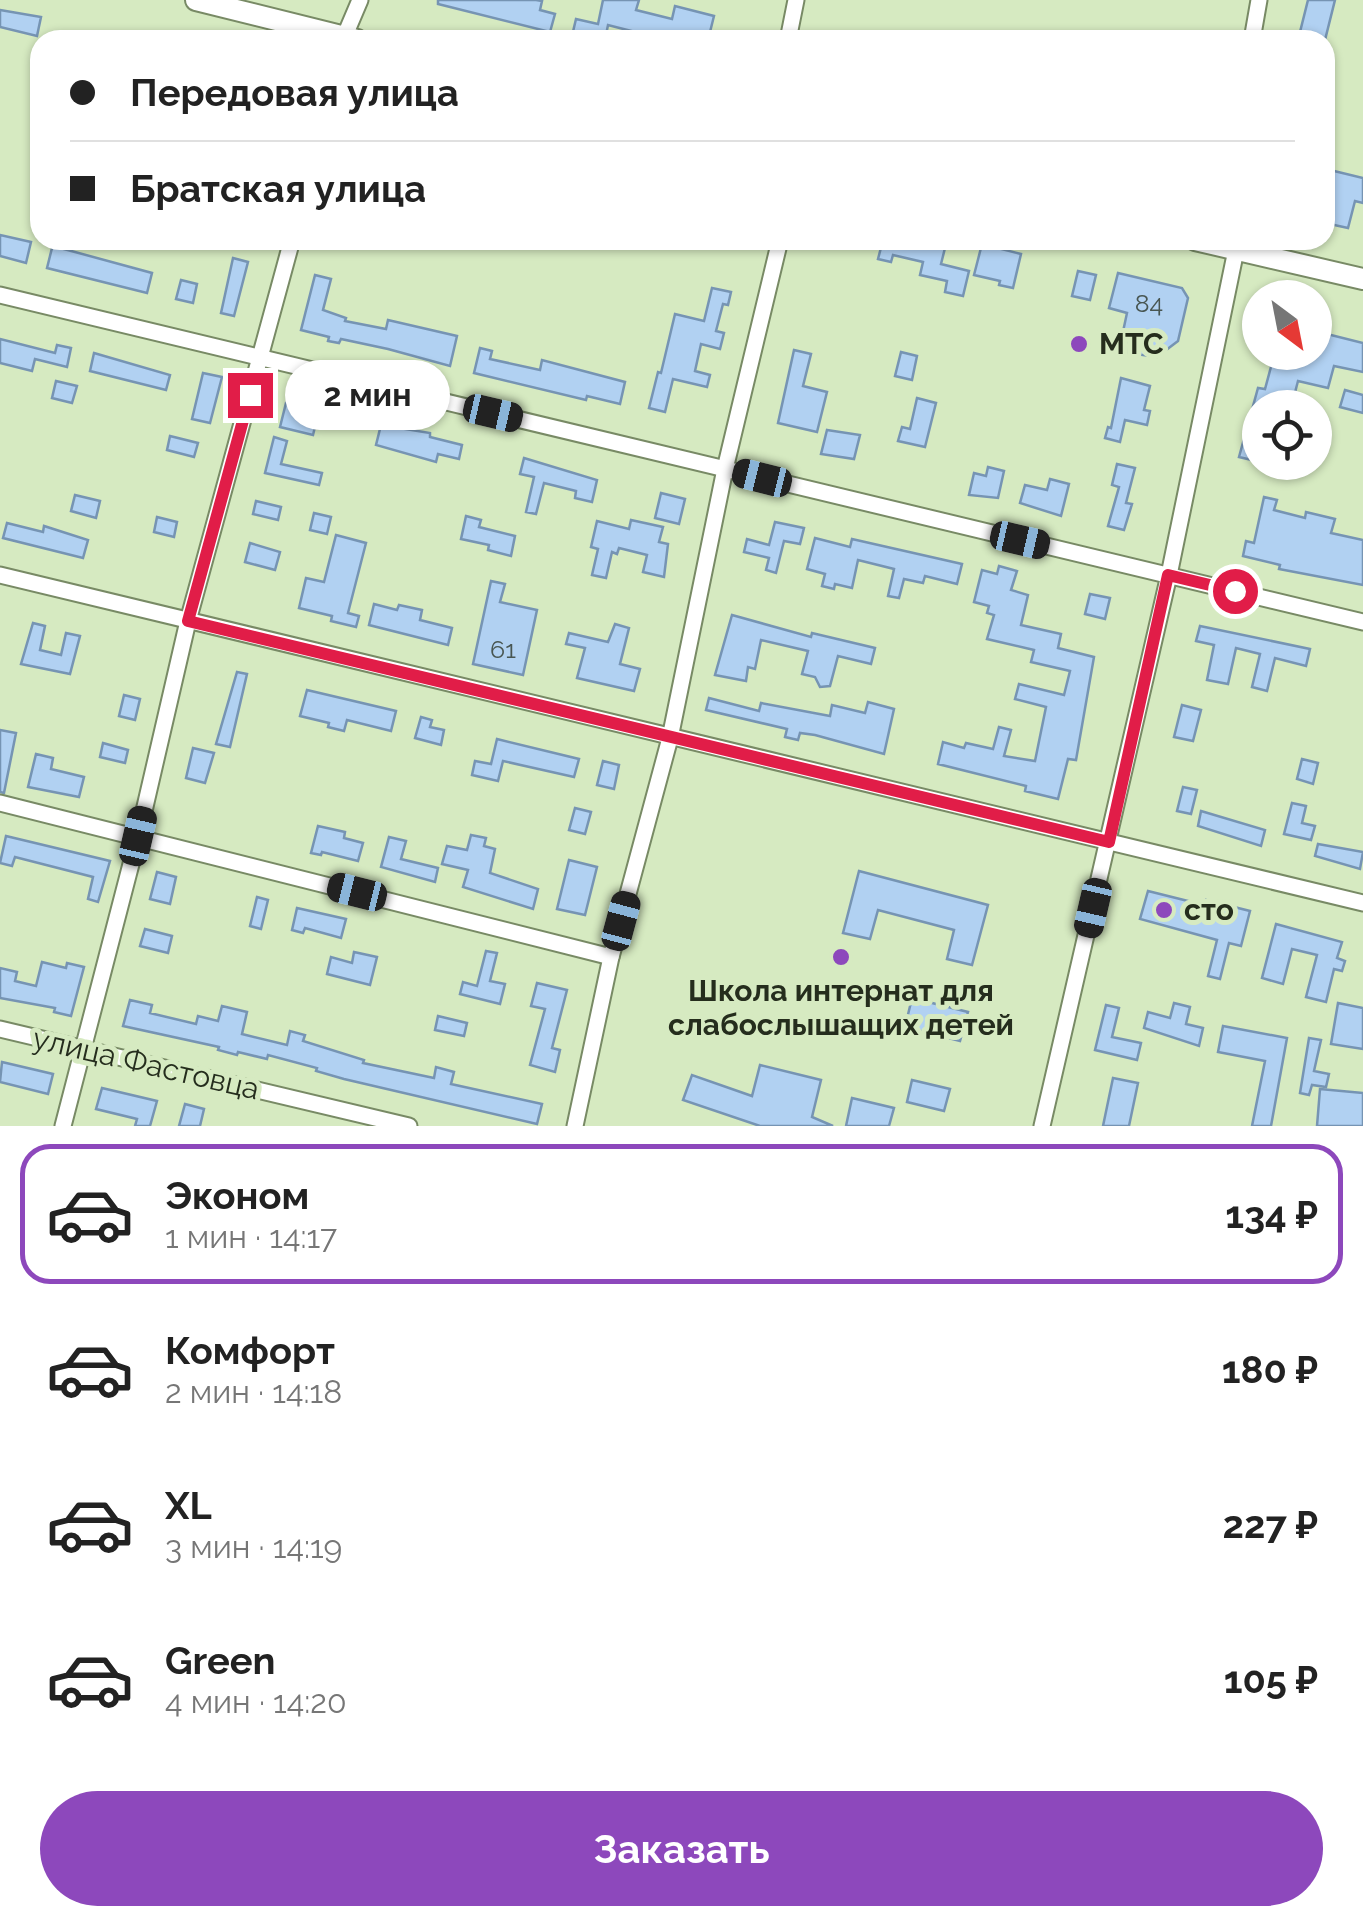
<!DOCTYPE html>
<html lang="ru">
<head>
<meta charset="utf-8">
<style>
	:root { --surface:#fff; --page:#f6f6f6; --text:#222; --muted:#767676; --line:#e0e0e0; --accent:#8d48bc }
	body { margin:0; font-family:Raleway,sans-serif; background:var(--page); color:var(--text); height:100vh; display:flex; flex-direction:column; font-size:38px; white-space:nowrap }
	* { box-sizing:border-box; margin:0 }
	p { font-size:32px; color:var(--muted) }
	.icon { flex:none; width:55px; height:55px; fill:none; stroke:currentColor; stroke-width:2; stroke-linecap:round; stroke-linejoin:round }
	.map { position:relative; height:1126px; overflow:hidden }
	.drawer { display:flex; flex-direction:column; background:var(--surface); flex:1 }
	.drawer>* { flex:none }
	.hud { position:absolute; left:30px; top:30px; width:1305px; height:220px; border-radius:30px; box-shadow:0 2px 8px #0004; display:grid; align-content:center; height:220px; padding:0 40px; background:var(--surface) }
	.needle { width:65px; rotate:148deg }
	.controls { position:absolute; left:1242px; top:280px; display:grid; gap:20px }
	.controls a { display:grid; place-items:center; width:90px; height:90px; border-radius:50%; background:var(--surface); box-shadow:0 2px 8px #0004; font-size:50px }
	.end { position:absolute; width:45px; height:45px; margin:-22px; border:12px solid #e11d48; background:#fff; box-shadow:0 0 0 5px #fff }
	.from { border-radius:50% }
	.bubble { position:absolute; height:70px; border-radius:35px; background:var(--surface); box-shadow:0 2px 8px #0004; font-size:32px; font-weight:700; line-height:70px; text-align:center }
	.car { position:absolute; width:30px; height:60px; margin:-30px -15px; border-radius:12px; box-shadow:0 0 8px 2px #0007; background:linear-gradient(#222 24%,#8ab4d8 0 40%,#222 0 76%,#8ab4d8 0 86%,#222 0) }
	.hud b { display:flex; align-items:center; gap:35px; height:95px; font-size:38px }
	.hud b+b { border-top:2px solid var(--line) }
	.hud i { width:25px; height:25px; background:var(--text) }
	ul { padding:18px 0 0; list-style:none }
	li { display:flex; align-items:center; gap:30px; height:140px; margin:0 20px 15px; padding:0 20px; border:5px solid transparent; border-radius:30px }
	li div { flex:1 }
	li b { display:block; font-size:38px }
	li em { font-style:normal; font-weight:700 }
	li.on { border-color:var(--accent) }
	li>.icon { width:90px; height:90px; stroke-width:1.5 }
	.action { display:flex; gap:20px; margin-top:auto; padding:20px 40px }
	.action a { flex:1; height:115px; border-radius:60px; background:var(--accent); color:#fff; font-size:40px; font-weight:700; line-height:115px; text-align:center }
	.map>svg:first-child { display:block }
	.building { fill:#b1d1f2; stroke:#7694b3; stroke-width:2.5 }
	.lines { fill:none; stroke-linecap:round; stroke-linejoin:round }
	.minor-casing { stroke:#788a65; stroke-width:19 }
	.tertiary-casing { stroke:#788a65; stroke-width:24 }
	.minor { stroke:#fff; stroke-width:15 }
	.tertiary { stroke:#fff; stroke-width:20 }
	.route { stroke:#e11d48; stroke-width:12 }
	.poi-dot { fill:#8d48bc; stroke:#d6eac1; stroke-width:4 }
	.labels { text-anchor:middle; stroke-width:10; stroke-linejoin:round; paint-order:stroke }
	.number-label { font-size:25px; fill:#485652 }
	.poi-label { font-size:30px; font-weight:bold; fill:#252d1d; stroke:#d6eac1; text-anchor:start }
	.street-label { font-size:30px; fill:#252d1d; stroke:#d6eac1 }
</style>
</head>
<body>
<div class="map">
<svg width="1363" height="1126" viewBox="0 0 1363 1126">
	<rect width="100%" height="100%" fill="#d6eac1"/>
	<!-- building -->
	<g class="building">
		<polygon points="438,0 536,0 542,1 540,10 555,14 550,32 438,4"/>
		<polygon points="603,0 639,0 636,10 672,19 675,6 714,16 708,40 637,40 639,33 608,25 605,40 572,36 576,19 598,24"/>
		<polygon points="1308,0 1335,0 1325,40 1298,40"/>
		<polygon points="0,10 41,17 37,36 0,27"/>
		<polygon points="1330,170 1363,178 1363,203 1355,201 1348,228 1325,223 1325,192"/>
		<polygon points="0,235 31,242 26,263 0,256"/>
		<polygon points="54,240 66,240 64,249 152,273 147,293 47,268"/>
		<polygon points="883,240 947,240 941,264 969,271 963,296 945,292 947,281 920,275 923,262 893,255 891,262 878,259"/>
		<polygon points="982,244 1021,254 1013,288 999,285 1000,281 974,275"/>
		<polygon points="233,258 248,262 234,316 221,313"/>
		<polygon points="1078,271 1096,275 1090,300 1072,296"/>
		<polygon points="1118,273 1182,288 1188,298 1178,341 1157,357 1128,353 1130,343 1121,341 1127,313 1109,308"/>
		<polygon points="315,275 331,279 323,310 346,318 345,321 386,329 388,320 457,336 450,366 388,349 341,339 339,343 328,341 329,337 301,330"/>
		<polygon points="181,280 197,284 193,303 176,299"/>
		<polygon points="712,288 731,292 728,305 723,304 716,331 724,333 720,349 701,344 695,371 710,375 707,387 673,379 665,412 649,408 658,372 661,373 675,314 704,321"/>
		<polygon points="1315,331 1363,343 1363,372 1334,366 1328,388 1298,381 1291,408 1260,408 1260,462 1239,457 1258,388 1265,389 1275,352 1315,352"/>
		<polygon points="0,339 55,353 57,345 71,348 67,367 35,359 32,371 0,363"/>
		<polygon points="480,348 492,351 490,359 540,370 542,360 625,382 620,404 587,396 586,400 474,373"/>
		<polygon points="794,350 811,354 803,386 827,392 817,432 778,423"/>
		<polygon points="901,352 917,356 912,380 895,376"/>
		<polygon points="94,353 170,375 166,390 90,371"/>
		<polygon points="203,373 222,377 210,423 192,419"/>
		<polygon points="1121,378 1150,386 1144,410 1150,411 1147,425 1125,420 1120,442 1105,438 1108,427 1111,428"/>
		<polygon points="56,381 77,386 72,403 52,398"/>
		<polygon points="1345,390 1363,395 1363,413 1340,407"/>
		<polygon points="917,398 936,403 925,447 898,441 902,427 910,429"/>
		<polygon points="298,401 320,406 313,435 280,427 286,403 297,405"/>
		<polygon points="1315,418 1328,421 1319,459 1315,458"/>
		<polygon points="381,425 430,433 430,437 462,445 459,459 438,454 436,462 376,445"/>
		<polygon points="827,430 860,435 854,459 821,454"/>
		<polygon points="170,436 198,443 194,457 167,450"/>
		<polygon points="274,437 287,441 281,464 322,473 319,485 265,473"/>
		<polygon points="524,458 597,480 592,502 575,498 576,491 544,483 536,514 526,512 534,477 520,474"/>
		<polygon points="1117,464 1135,468 1126,503 1132,504 1124,530 1108,526 1119,487 1112,485"/>
		<polygon points="988,467 1004,471 998,498 969,495 974,473 986,476"/>
		<polygon points="1050,479 1069,484 1061,516 1020,503 1025,485 1047,490"/>
		<polygon points="661,493 685,499 679,524 655,518"/>
		<polygon points="75,495 100,501 96,518 71,511"/>
		<polygon points="1264,497 1277,500 1274,510 1305,518 1306,512 1335,519 1331,533 1363,540 1363,585 1279,569 1280,565 1243,556 1246,541 1254,543"/>
		<polygon points="256,501 281,507 278,520 253,514"/>
		<polygon points="314,513 331,517 327,534 310,530"/>
		<polygon points="466,516 481,520 479,527 515,536 511,556 488,550 489,545 461,539"/>
		<polygon points="157,517 177,522 174,537 154,532"/>
		<polygon points="631,520 663,527 659,542 668,544 664,577 643,572 647,555 619,548 617,554 612,552 606,578 592,575 598,549 591,547 597,521 629,529"/>
		<polygon points="775,522 804,528 800,544 784,541 776,573 766,570 769,558 744,552 747,539 769,545"/>
		<polygon points="7,523 43,532 44,526 88,540 83,558 3,538"/>
		<polygon points="336,535 366,543 348,613 359,616 356,627 331,621 332,616 299,608 306,578 324,582"/>
		<polygon points="815,538 850,547 852,539 962,564 957,584 925,576 923,583 904,579 899,598 888,596 894,569 858,560 852,588 835,584 834,589 822,586 825,574 807,569"/>
		<polygon points="250,543 280,552 275,570 245,562"/>
		<polygon points="999,566 1017,571 1011,590 1028,595 1021,625 1061,634 1058,648 1094,657 1076,760 1068,759 1058,799 1025,791 1026,786 938,764 943,742 964,748 966,743 993,749 999,727 1011,730 1004,756 1035,761 1046,707 1015,699 1019,684 1064,695 1070,671 1031,662 1034,650 987,639 994,615 987,613 989,606 974,602 982,570 997,574"/>
		<polygon points="491,581 505,584 500,602 537,610 523,675 473,664"/>
		<polygon points="1090,594 1110,598 1105,619 1085,614"/>
		<polygon points="374,604 397,610 399,605 422,610 420,620 452,628 448,645 369,625"/>
		<polygon points="732,615 811,637 812,633 875,648 871,664 838,656 830,686 820,687 815,677 802,674 808,651 761,640 755,669 748,667 746,681 715,675"/>
		<polygon points="33,623 45,626 40,650 61,655 66,633 80,636 70,674 21,664"/>
		<polygon points="615,624 629,628 620,664 640,669 634,691 577,678 585,648 566,644 569,633 608,642"/>
		<polygon points="1200,626 1310,649 1306,666 1275,658 1267,691 1252,687 1260,654 1236,648 1228,684 1207,680 1214,645 1196,641"/>
		<polygon points="237,672 247,674 230,747 216,744"/>
		<polygon points="307,690 396,711 391,731 347,720 344,731 328,727 329,723 300,716"/>
		<polygon points="124,695 140,699 135,720 119,716"/>
		<polygon points="709,698 759,711 761,703 830,716 832,705 865,713 868,702 894,709 884,754 815,735 800,733 798,740 785,737 787,729 706,710"/>
		<polygon points="1182,705 1201,710 1193,741 1174,737"/>
		<polygon points="421,717 432,720 430,727 444,730 441,745 415,738"/>
		<polygon points="0,730 16,733 4,793 0,792"/>
		<polygon points="497,739 579,759 574,777 503,761 498,781 472,775 475,761 491,764"/>
		<polygon points="103,743 128,750 125,763 100,757"/>
		<polygon points="193,748 214,753 205,783 186,778"/>
		<polygon points="36,754 53,758 51,769 84,777 79,797 28,787"/>
		<polygon points="1302,759 1318,763 1313,784 1297,779"/>
		<polygon points="603,761 619,765 614,789 597,785"/>
		<polygon points="1183,787 1197,790 1191,814 1177,811"/>
		<polygon points="1292,803 1306,806 1302,823 1315,826 1311,840 1284,834"/>
		<polygon points="575,808 591,812 585,834 569,830"/>
		<polygon points="1201,811 1265,830 1261,846 1198,826"/>
		<polygon points="318,826 345,832 344,838 363,843 358,861 322,852 321,855 311,853"/>
		<polygon points="471,835 486,838 484,846 495,849 490,873 538,889 533,909 463,887 468,870 442,864 447,846 467,850"/>
		<polygon points="6,836 110,861 98,902 88,899 93,877 15,857 12,866 0,863"/>
		<polygon points="389,837 406,841 401,859 438,868 435,882 381,867"/>
		<polygon points="1318,844 1363,852 1360,869 1315,856"/>
		<polygon points="569,860 597,867 585,915 557,909"/>
		<polygon points="859,871 988,905 972,965 947,959 954,930 878,910 870,939 843,933"/>
		<polygon points="157,872 176,877 170,904 150,899"/>
		<polygon points="1148,891 1204,905 1206,900 1250,911 1241,946 1229,943 1220,979 1208,976 1217,940 1140,919"/>
		<polygon points="257,897 268,900 261,929 250,926"/>
		<polygon points="297,908 346,919 341,938 305,928 303,933 292,930"/>
		<polygon points="1276,924 1342,942 1337,958 1345,961 1342,971 1334,969 1326,1002 1306,997 1317,955 1292,949 1283,984 1262,978"/>
		<polygon points="145,929 172,936 168,953 140,946"/>
		<polygon points="486,951 497,953 490,981 505,984 500,1004 460,994 463,982 477,986"/>
		<polygon points="354,952 377,957 370,985 327,974 331,957 352,963"/>
		<polygon points="42,962 66,968 67,963 84,967 71,1016 54,1012 55,1008 0,998 0,968 17,972 15,981 36,986"/>
		<polygon points="537,983 567,990 552,1048 560,1050 555,1072 530,1065 545,1009 531,1006"/>
		<polygon points="912,998 968,1012 960,1041 905,1027"/>
		<polygon points="130,1000 152,1005 150,1013 196,1024 198,1016 218,1021 222,1006 247,1012 242,1034 287,1045 290,1031 305,1035 303,1041 364,1060 363,1063 434,1078 436,1067 454,1072 451,1084 542,1104 537,1124 344,1079 316,1071 317,1068 268,1055 267,1059 238,1052 237,1055 218,1050 219,1047 123,1026"/>
		<polygon points="1174,1003 1190,1007 1186,1024 1203,1028 1199,1046 1144,1028 1148,1012 1170,1018"/>
		<polygon points="1338,1003 1363,1008 1363,1049 1331,1044"/>
		<polygon points="1106,1005 1119,1008 1112,1037 1141,1043 1137,1060 1095,1050"/>
		<polygon points="438,1016 467,1023 464,1036 435,1030"/>
		<polygon points="1223,1026 1287,1038 1271,1126 1252,1126 1265,1061 1218,1052"/>
		<polygon points="1309,1038 1321,1040 1314,1071 1329,1074 1326,1087 1312,1085 1309,1095 1300,1093"/>
		<polygon points="2,1062 53,1074 48,1094 0,1082"/>
		<polygon points="760,1065 821,1080 812,1117 833,1126 760,1126 683,1100 692,1075 752,1096"/>
		<polygon points="1113,1078 1138,1083 1129,1126 1103,1126"/>
		<polygon points="912,1080 950,1089 944,1111 907,1102"/>
		<polygon points="102,1088 157,1101 150,1126 135,1126 137,1119 96,1109"/>
		<polygon points="1320,1089 1363,1093 1363,1126 1317,1126"/>
		<polygon points="852,1098 894,1108 889,1126 846,1126"/>
		<polygon points="185,1104 204,1109 200,1126 179,1126"/>
	</g>
	<g class="lines">
		<!-- minor casing -->
		<g class="minor-casing">
			<g id="minor">
				<polyline points="343,40 360,0"/>
				<polyline points="788,40 796,0"/>
				<polyline points="1252,40 1259,0"/>
				<polyline points="0,295 1363,622"/>
				<polyline points="0,575 1363,903"/>
				<polyline points="0,803 611,957"/>
				<polyline points="0,1029 409,1126"/>
				<polyline points="63,1126 138,837 188,621 292,240"/>
				<polyline points="575,1126 611,957 670,738 725,469 780,240"/>
				<polyline points="1042,1126 1169,575 1236,250 1234,242"/>
			</g>
		</g>
		<!-- tertiary casing -->
		<g class="tertiary-casing">
			<g id="tertiary">
				<polyline points="196,0 357,40"/>
				<polyline points="1195,240 1363,279"/>
			</g>
		</g>
		<!-- minor -->
		<use href="#minor" class="minor"/>
		<!-- tertiary -->
		<use href="#tertiary" class="tertiary"/>
	</g>
	<g class="lines">
		<!-- route -->
		<polyline class="route" points="250,395 188,621 1109,842 1168,575 1235,591"/>
	</g>
	<!-- markers -->
	<g class="poi-dot">
		<circle cx="1079" cy="344" r="10"/>
		<circle cx="1164" cy="910" r="10"/>
		<circle cx="841" cy="957" r="10"/>
	</g>
	<g class="labels">
		<!-- number labels -->
		<g class="number-label">
			<text x="1149" y="312">84</text>
			<text x="503" y="658">61</text>
		</g>
		<!-- poi labels -->
		<g class="poi-label">
			<text x="1099" y="354">МТС</text>
			<text x="1184" y="920">сто</text>
			<text x="841" y="1001" text-anchor="middle">Школа интернат для<tspan x="841" dy="34">слабослышащих детей</tspan></text>
		</g>
		<!-- street labels -->
		<g class="street-label">
			<text transform="translate(146 1064) rotate(13)" y="10">улица Фастовца</text>
		</g>
	</g>
</svg>
<div class="controls">
<a><svg class="needle" viewBox="-14 -14 28 28"><path d="M0-13l5 13h-10z" fill="#e53935"/><path d="M0 13l5-13h-10z" fill="#767676"/></svg></a>
<a><svg class="icon" aria-label="locate" viewBox="0 0 24 24"><circle cx="12" cy="12" r="6"/><path d="M12 2v4M12 18v4M2 12h4M18 12h4"/></svg></a>
</div>
<i class="end from" style="left:1235px;top:591px"></i>
<i class="end" style="left:250px;top:395px"></i>
<div class="bubble" style="left:285px;top:360px;width:165px">2 мин</div>
<i class="car" style="left:493px;top:413px;rotate:103deg"></i>
<i class="car" style="left:762px;top:478px;rotate:284deg"></i>
<i class="car" style="left:1020px;top:540px;rotate:103deg"></i>
<i class="car" style="left:138px;top:836px;rotate:13deg"></i>
<i class="car" style="left:357px;top:892px;rotate:284deg"></i>
<i class="car" style="left:1093px;top:908px;rotate:193deg"></i>
<i class="car" style="left:621px;top:921px;rotate:15deg"></i>
<div class="hud">
<b><i class="from"></i>Передовая улица</b>
<b><i></i>Братская улица</b>
</div>
</div>
<section class="drawer">
<ul>
<li class="on"><svg class="icon" aria-label="car" viewBox="0 0 24 24"><path d="M5 17H2v-5l4-1 3-4h7l3 4 3 1v5h-3M9 17h6M6 11h13"/><circle cx="7" cy="17" r="2"/><circle cx="17" cy="17" r="2"/></svg><div><b>Эконом</b><p>1 мин · 14:17</p></div><em>134 ₽</em></li>
<li><svg class="icon" aria-label="car" viewBox="0 0 24 24"><path d="M5 17H2v-5l4-1 3-4h7l3 4 3 1v5h-3M9 17h6M6 11h13"/><circle cx="7" cy="17" r="2"/><circle cx="17" cy="17" r="2"/></svg><div><b>Комфорт</b><p>2 мин · 14:18</p></div><em>180 ₽</em></li>
<li><svg class="icon" aria-label="car" viewBox="0 0 24 24"><path d="M5 17H2v-5l4-1 3-4h7l3 4 3 1v5h-3M9 17h6M6 11h13"/><circle cx="7" cy="17" r="2"/><circle cx="17" cy="17" r="2"/></svg><div><b>XL</b><p>3 мин · 14:19</p></div><em>227 ₽</em></li>
<li><svg class="icon" aria-label="car" viewBox="0 0 24 24"><path d="M5 17H2v-5l4-1 3-4h7l3 4 3 1v5h-3M9 17h6M6 11h13"/><circle cx="7" cy="17" r="2"/><circle cx="17" cy="17" r="2"/></svg><div><b>Green</b><p>4 мин · 14:20</p></div><em>105 ₽</em></li>
</ul>
<div class="action"><a>Заказать</a></div>
</section>
</body>
</html>
